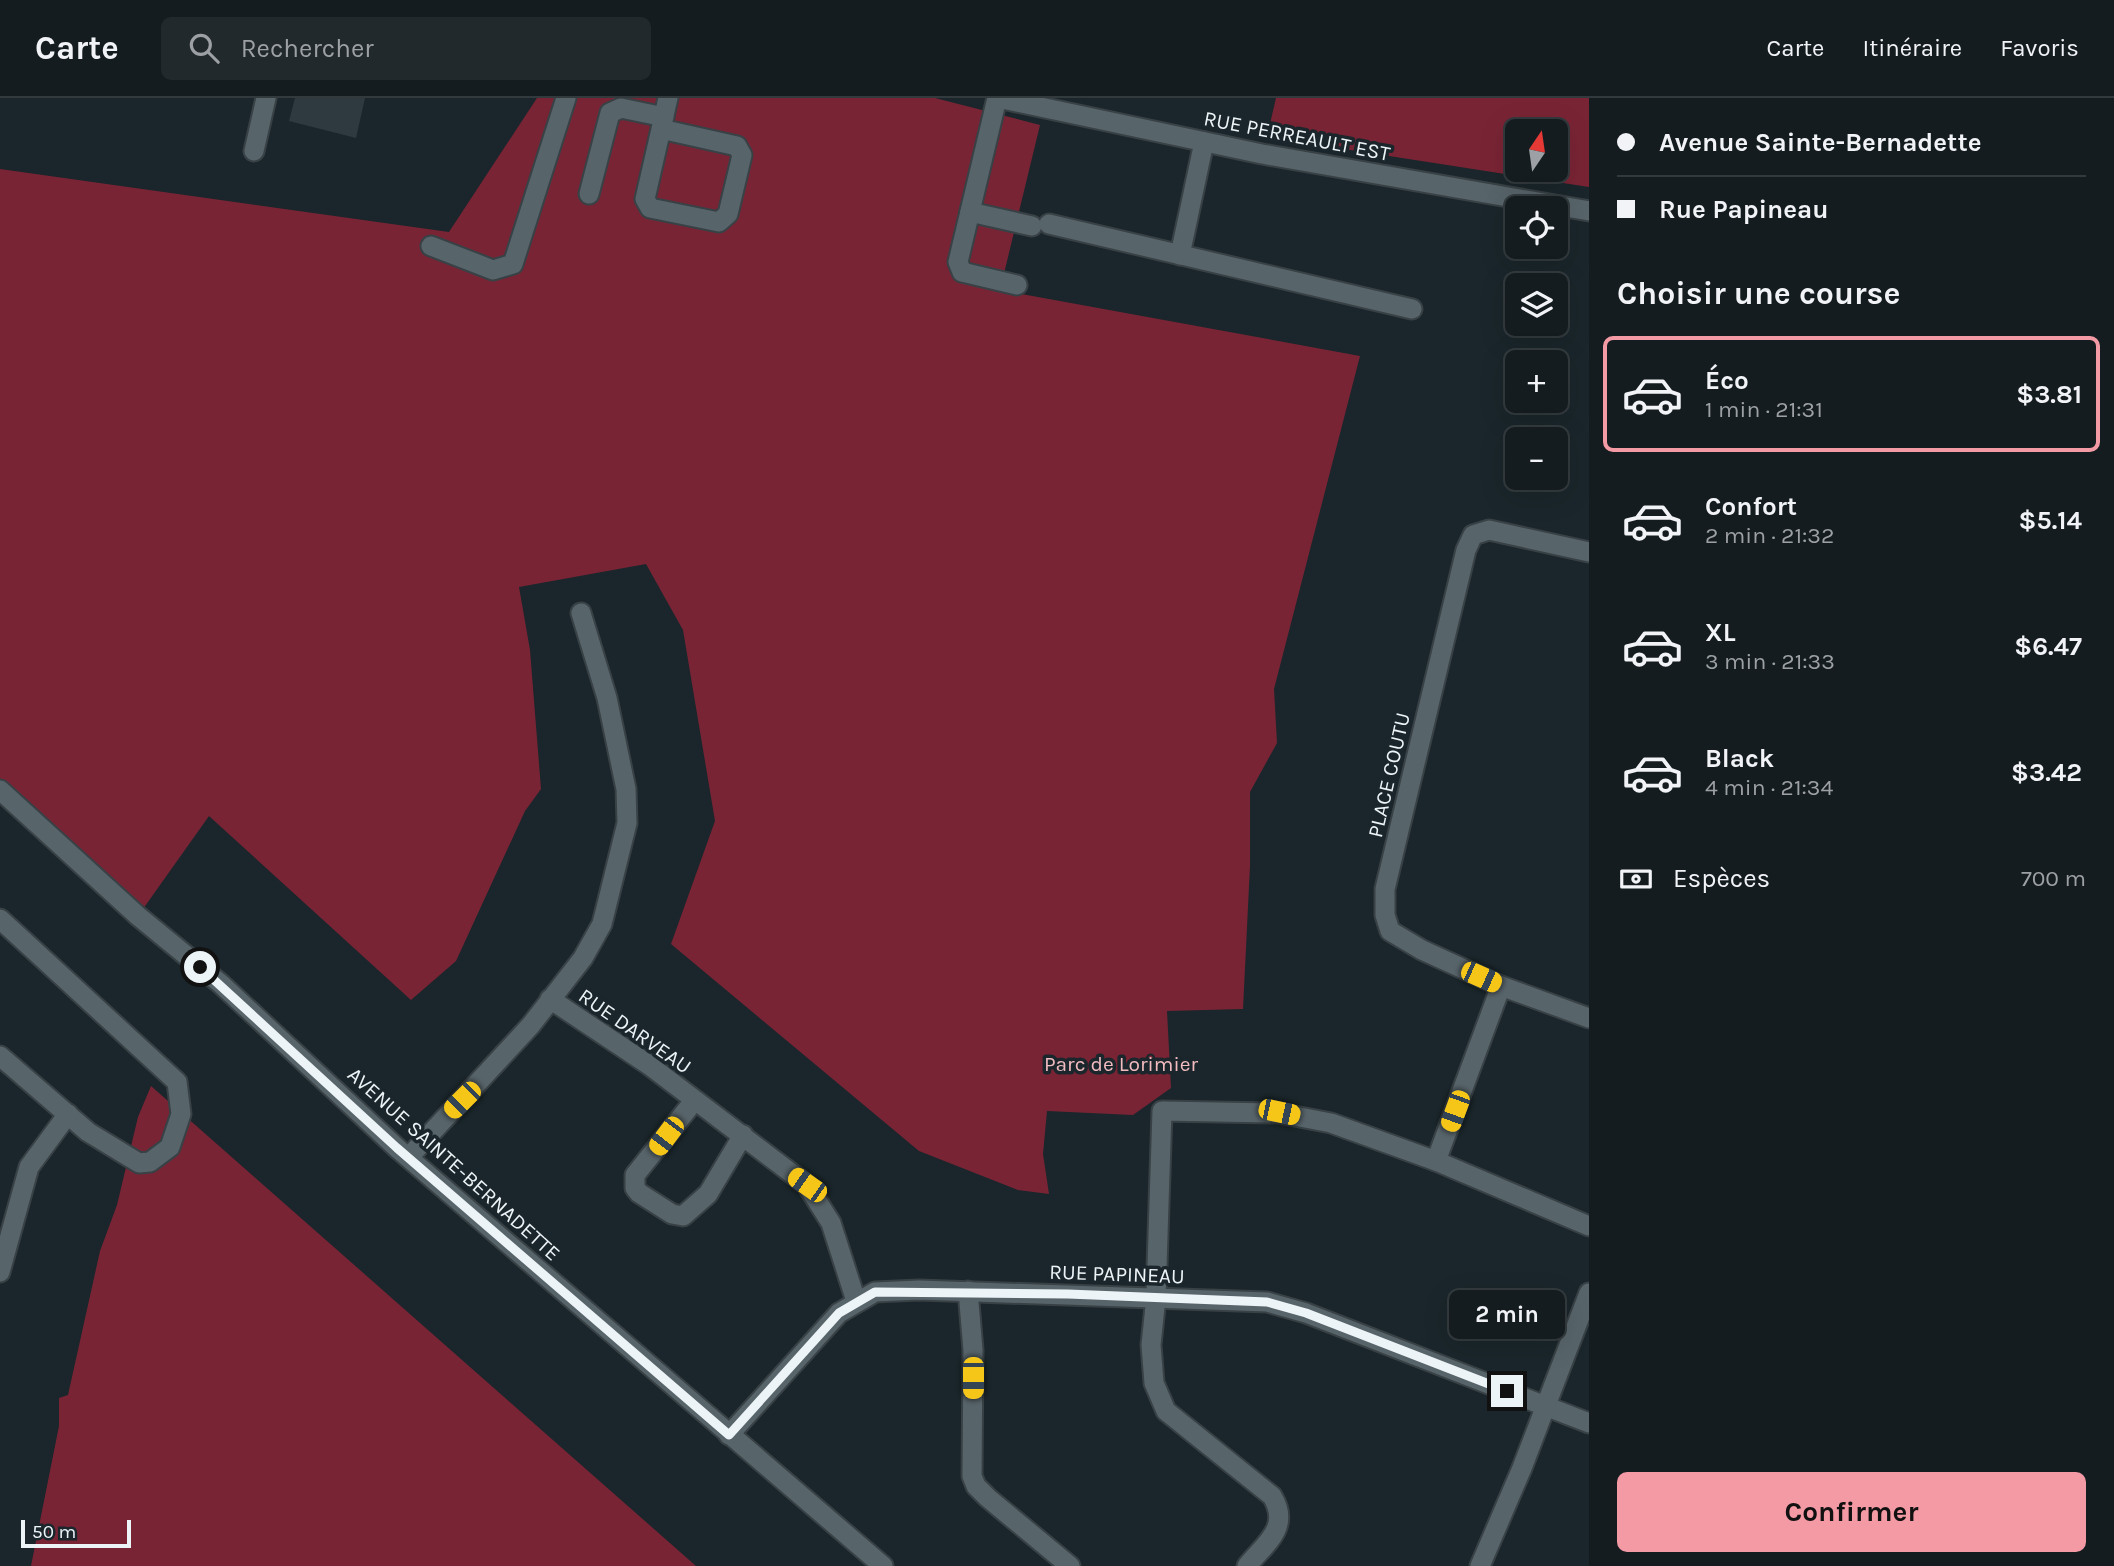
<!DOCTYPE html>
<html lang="fr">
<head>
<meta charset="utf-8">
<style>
	:root { --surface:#141c20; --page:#21292d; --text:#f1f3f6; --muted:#9da1a5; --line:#333a3e; --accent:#f49aa4 }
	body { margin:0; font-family:Karla,sans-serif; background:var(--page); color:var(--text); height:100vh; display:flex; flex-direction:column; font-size:26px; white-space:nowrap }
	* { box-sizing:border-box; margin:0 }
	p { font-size:23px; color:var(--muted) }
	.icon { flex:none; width:38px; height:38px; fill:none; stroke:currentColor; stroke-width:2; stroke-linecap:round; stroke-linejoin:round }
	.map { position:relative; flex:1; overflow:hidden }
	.panel { display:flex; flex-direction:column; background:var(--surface); width:525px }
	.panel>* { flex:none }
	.banner { display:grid; align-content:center; height:154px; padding:0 28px; background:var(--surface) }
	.needle { width:46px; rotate:13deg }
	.buttons { position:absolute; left:1505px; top:21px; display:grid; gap:14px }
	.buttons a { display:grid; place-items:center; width:63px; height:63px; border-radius:10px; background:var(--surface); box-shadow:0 7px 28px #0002,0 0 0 2px var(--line); font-size:35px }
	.scale { position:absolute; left:21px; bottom:18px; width:110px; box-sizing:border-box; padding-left:7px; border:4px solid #edf4f8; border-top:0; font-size:19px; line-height:24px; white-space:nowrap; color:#edf4f8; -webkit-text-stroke:5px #1a262b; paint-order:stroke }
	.end { position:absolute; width:32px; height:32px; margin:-16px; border:9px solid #edf4f8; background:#111; box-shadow:0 0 0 4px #111 }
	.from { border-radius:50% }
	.bubble { position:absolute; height:49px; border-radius:10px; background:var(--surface); box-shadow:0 7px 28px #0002,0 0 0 2px var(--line); font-size:23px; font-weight:700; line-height:49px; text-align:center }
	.car { position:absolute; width:21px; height:42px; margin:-21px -10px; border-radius:9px; box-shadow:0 0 5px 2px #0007; background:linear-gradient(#f5c518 24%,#345 0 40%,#f5c518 0 76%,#345 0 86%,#f5c518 0) }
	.banner b { display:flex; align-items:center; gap:24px; height:66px; font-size:26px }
	.banner b+b { border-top:2px solid var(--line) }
	.banner i { width:18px; height:18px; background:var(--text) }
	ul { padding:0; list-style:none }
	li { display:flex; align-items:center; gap:21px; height:116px; margin:0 14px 10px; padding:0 14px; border:4px solid transparent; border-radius:10px }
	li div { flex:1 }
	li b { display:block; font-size:26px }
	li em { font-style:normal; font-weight:700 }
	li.current { border-color:var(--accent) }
	li>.icon { width:63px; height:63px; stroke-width:1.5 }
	h2 { padding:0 28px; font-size:32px; line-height:84px }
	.pay { display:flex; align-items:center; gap:18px; height:77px; padding:0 28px; font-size:26px }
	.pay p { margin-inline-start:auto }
	.button { display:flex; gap:14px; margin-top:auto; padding:14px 28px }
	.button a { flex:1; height:80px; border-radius:10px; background:var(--accent); color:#111; font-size:28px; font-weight:700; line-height:80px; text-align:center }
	header { display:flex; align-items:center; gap:42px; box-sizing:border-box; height:98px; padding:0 35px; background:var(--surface); border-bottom:2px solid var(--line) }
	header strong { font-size:33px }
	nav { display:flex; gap:38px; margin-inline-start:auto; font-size:24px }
	.search { width:490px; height:63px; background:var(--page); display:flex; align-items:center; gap:18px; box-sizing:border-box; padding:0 24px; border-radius:10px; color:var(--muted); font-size:26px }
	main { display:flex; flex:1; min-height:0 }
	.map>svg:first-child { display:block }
	.green { fill:#792435; fill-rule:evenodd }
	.building { fill:#2e3a40 }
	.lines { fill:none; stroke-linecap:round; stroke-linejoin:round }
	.minor-casing { stroke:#384145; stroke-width:23 }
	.minor { stroke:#57646a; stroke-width:19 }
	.route { stroke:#edf4f8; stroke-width:9 }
	.labels { text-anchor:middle; stroke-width:7; stroke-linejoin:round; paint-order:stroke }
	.street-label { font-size:21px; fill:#edf4f8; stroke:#1a262b }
	.park-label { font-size:21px; fill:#f1bbbf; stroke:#1a262b }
</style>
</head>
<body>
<header>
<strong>Carte</strong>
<div class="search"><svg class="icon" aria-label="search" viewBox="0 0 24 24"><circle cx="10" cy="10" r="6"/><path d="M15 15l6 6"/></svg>Rechercher</div>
<nav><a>Carte</a><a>Itinéraire</a><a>Favoris</a></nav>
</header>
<main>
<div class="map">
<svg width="1589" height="1468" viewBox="0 0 1589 1468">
	<rect width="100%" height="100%" fill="#1a262b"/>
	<!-- green -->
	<g class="green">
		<polygon points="537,0 935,0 1040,27 1000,192 1360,258 1274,591 1277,645 1250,694 1250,768 1243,911 1167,913 1171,990 1133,1017 1047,1013 1043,1056 1049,1096 1018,1092 919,1053 671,846 715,723 683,532 646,466 519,489 530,552 541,691 525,713 456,863 411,902 209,718 138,818 0,692 0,71 449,134"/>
		<path d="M1276 0H1589V89L1267 39ZM1517 33H1556V72H1517Z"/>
		<polygon points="151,988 696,1468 31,1468 59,1328 59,1300 68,1297 100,1153 117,1107 138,1019"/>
	</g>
	<!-- building -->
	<polygon class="building" points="295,0 365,0 356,40 289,23"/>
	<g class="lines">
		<!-- minor casing -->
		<g class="minor-casing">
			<g id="minor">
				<polyline points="997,0 958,164 962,174 1017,187"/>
				<polyline points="998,0 1262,56 1589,113"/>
				<polyline points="661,31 737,48 742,57 728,116 719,124 650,110 645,101 661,31 668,0"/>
				<polyline points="254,53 266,0"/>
				<polyline points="589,96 610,15 621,10 664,19"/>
				<polyline points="970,114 1032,128"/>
				<polyline points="1049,126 1412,211"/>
				<polyline points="431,148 493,172 513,166 566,0"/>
				<polyline points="1180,157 1204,44"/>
				<polyline points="1589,454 1489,432 1473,437 1466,452 1385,791 1385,817 1390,833 1422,852 1501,888 1589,920"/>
				<polyline points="0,692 138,818 221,886 397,1050 883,1468"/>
				<polyline points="0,821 177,984 181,1016 170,1049 150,1064 139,1065 88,1034 0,958"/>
				<polyline points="550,901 649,967 807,1087 831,1125 856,1203"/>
				<polyline points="694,1003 635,1077 635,1090 639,1095 672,1116 683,1118 708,1096 743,1037"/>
				<polyline points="409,1059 531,927 583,860 602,826 627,725 626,691 607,600 581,515"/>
				<polyline points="1436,1063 1501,888"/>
				<polyline points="0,1174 29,1069 68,1016"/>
				<polyline points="968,1193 973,1252 972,1378 976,1388 988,1400 1070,1468"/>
				<polyline points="729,1337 839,1215 875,1194 919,1192 1267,1204 1306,1215 1589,1325"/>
				<path d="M1247 1468C1266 1445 1291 1429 1272 1398L1166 1313 1154 1285 1151 1247 1156 1199 1162 1013 1279 1015 1331 1025 1436 1063 1589 1128"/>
				<polyline points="1480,1468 1522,1370 1589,1195"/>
			</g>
		</g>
		<!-- minor -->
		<use href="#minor" class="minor"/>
	</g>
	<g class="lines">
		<!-- route -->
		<polyline class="route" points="200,869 397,1050 729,1337 839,1215 875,1194 1068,1196 1267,1204 1306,1215 1507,1293"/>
	</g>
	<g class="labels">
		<!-- street labels -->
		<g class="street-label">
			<text transform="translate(1297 38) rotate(11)" y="7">RUE PERREAULT EST</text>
			<text transform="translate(1389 677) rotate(-77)" y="7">PLACE COUTU</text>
			<text transform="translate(635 933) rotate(35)" y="7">RUE DARVEAU</text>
			<text transform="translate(454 1066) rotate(42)" y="7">AVENUE SAINTE-BERNADETTE</text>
			<text transform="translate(1117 1176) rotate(2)" y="7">RUE PAPINEAU</text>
		</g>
		<!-- park labels -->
		<g class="park-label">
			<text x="1121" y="973">Parc de Lorimier</text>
		</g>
	</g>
</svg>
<div class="buttons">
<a><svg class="needle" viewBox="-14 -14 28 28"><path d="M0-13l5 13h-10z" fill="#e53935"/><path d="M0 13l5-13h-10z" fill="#9da1a5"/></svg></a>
<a><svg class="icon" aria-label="locate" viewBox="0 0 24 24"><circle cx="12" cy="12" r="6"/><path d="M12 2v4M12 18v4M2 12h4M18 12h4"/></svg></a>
<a><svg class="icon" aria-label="layers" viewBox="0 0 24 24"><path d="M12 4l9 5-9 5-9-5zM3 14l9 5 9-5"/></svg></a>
<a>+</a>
<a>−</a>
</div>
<div class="scale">50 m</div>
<i class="end from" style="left:200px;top:869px"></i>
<i class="end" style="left:1507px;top:1293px"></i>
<div class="bubble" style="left:1449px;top:1192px;width:116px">2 min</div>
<i class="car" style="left:1481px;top:879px;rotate:114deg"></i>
<i class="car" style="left:462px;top:1002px;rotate:225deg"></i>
<i class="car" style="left:1455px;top:1013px;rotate:200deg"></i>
<i class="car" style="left:1279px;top:1014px;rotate:102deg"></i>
<i class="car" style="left:666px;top:1038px;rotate:217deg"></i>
<i class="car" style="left:807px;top:1087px;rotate:305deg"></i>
<i class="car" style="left:973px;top:1280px;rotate:180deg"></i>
</div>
<section class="panel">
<div class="banner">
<b><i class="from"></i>Avenue Sainte-Bernadette</b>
<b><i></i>Rue Papineau</b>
</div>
<h2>Choisir une course</h2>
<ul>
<li class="current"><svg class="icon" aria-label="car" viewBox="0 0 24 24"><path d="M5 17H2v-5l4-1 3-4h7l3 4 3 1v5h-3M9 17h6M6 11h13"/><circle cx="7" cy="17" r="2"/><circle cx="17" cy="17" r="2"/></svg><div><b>Éco</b><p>1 min · 21:31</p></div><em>$3.81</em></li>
<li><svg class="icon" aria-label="car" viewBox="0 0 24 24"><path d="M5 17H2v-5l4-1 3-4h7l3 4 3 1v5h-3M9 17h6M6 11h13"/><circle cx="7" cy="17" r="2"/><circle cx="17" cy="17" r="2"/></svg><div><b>Confort</b><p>2 min · 21:32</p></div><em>$5.14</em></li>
<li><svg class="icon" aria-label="car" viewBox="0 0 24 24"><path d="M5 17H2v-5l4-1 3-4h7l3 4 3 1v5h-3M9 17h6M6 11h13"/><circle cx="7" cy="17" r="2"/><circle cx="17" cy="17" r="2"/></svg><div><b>XL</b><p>3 min · 21:33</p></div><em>$6.47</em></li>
<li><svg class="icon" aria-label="car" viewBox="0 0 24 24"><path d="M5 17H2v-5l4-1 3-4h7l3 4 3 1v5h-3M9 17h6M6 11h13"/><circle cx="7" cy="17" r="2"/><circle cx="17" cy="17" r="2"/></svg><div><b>Black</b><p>4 min · 21:34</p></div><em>$3.42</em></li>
</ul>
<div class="pay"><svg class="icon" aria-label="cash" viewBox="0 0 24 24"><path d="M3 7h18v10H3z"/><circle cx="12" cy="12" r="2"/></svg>Espèces<p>700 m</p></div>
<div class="button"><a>Confirmer</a></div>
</section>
</main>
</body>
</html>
